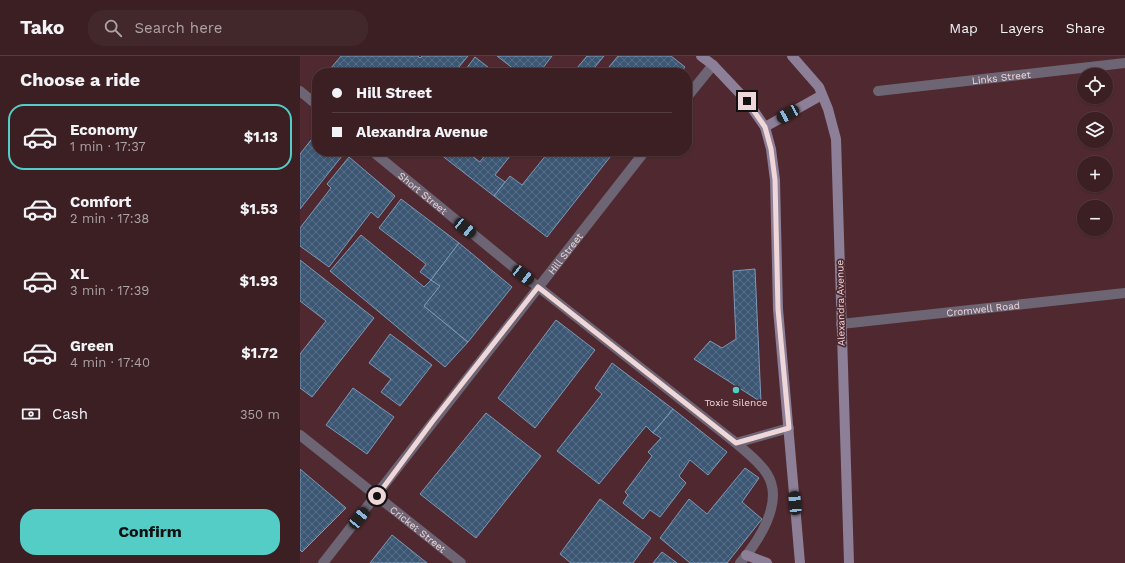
<!DOCTYPE html>
<html lang="en">
<head>
<meta charset="utf-8">
<style>
	:root { --surface:#3b1f23; --page:#42272b; --text:#f1f3f6; --muted:#aca2a6; --line:#543d41; --accent:#54cdc7 }
	body { margin:0; font-family:"Work Sans",sans-serif; background:var(--page); color:var(--text); height:100vh; display:flex; flex-direction:column; font-size:15px; white-space:nowrap }
	* { box-sizing:border-box; margin:0 }
	p { font-size:13px; color:var(--muted) }
	.icon { flex:none; width:22px; height:22px; fill:none; stroke:currentColor; stroke-width:2; stroke-linecap:round; stroke-linejoin:round }
	.map { position:relative; flex:1; overflow:hidden }
	.drawer { display:flex; flex-direction:column; background:var(--surface); width:300px }
	.drawer>* { flex:none }
	.banner { position:absolute; left:12px; top:12px; width:380px; height:88px; border-radius:16px; box-shadow:0 1px 3px #0004,0 0 0 1px var(--line); display:grid; align-content:center; height:88px; padding:0 20px; background:var(--surface) }
	.fabs { position:absolute; left:777px; top:12px; display:grid; gap:8px }
	.fabs a { display:grid; place-items:center; width:36px; height:36px; border-radius:50%; background:var(--surface); box-shadow:0 1px 3px #0004,0 0 0 1px var(--line); font-size:20px }
	.end { position:absolute; width:18px; height:18px; margin:-9px; border:5px solid #efd6d9; background:#111; box-shadow:0 0 0 2px #111 }
	.from { border-radius:50% }
	.car { position:absolute; width:12px; height:24px; margin:-12px -6px; border-radius:5px; box-shadow:0 0 3px 1px #0007; background:linear-gradient(#222 24%,#8ab4d8 0 40%,#222 0 76%,#8ab4d8 0 86%,#222 0) }
	.banner b { display:flex; align-items:center; gap:14px; height:38px; font-size:15px }
	.banner b+b { border-top:1px solid var(--line) }
	.banner i { width:10px; height:10px; background:var(--text) }
	ul { padding:0; list-style:none }
	li { display:flex; align-items:center; gap:12px; height:66px; margin:0 8px 6px; padding:0 12px; border:2px solid transparent; border-radius:16px }
	li div { flex:1 }
	li b { display:block; font-size:15px }
	li em { font-style:normal; font-weight:700 }
	li.active { border-color:var(--accent) }
	li>.icon { width:36px; height:36px; stroke-width:1.5 }
	h2 { padding:0 20px; font-size:18px; line-height:48px }
	.pay { display:flex; align-items:center; gap:10px; height:44px; padding:0 20px; font-size:15px }
	.pay p { margin-inline-start:auto }
	.cta { display:flex; gap:8px; margin-top:auto; padding:8px 20px }
	.cta a { flex:1; height:46px; border-radius:16px; background:var(--accent); color:#111; font-size:16px; font-weight:700; line-height:46px; text-align:center }
	header { display:flex; align-items:center; gap:24px; box-sizing:border-box; height:56px; padding:0 20px; background:var(--surface); border-bottom:1px solid var(--line) }
	header strong { font-size:19px }
	nav { display:flex; gap:22px; margin-inline-start:auto; font-size:14px }
	.search { width:280px; height:36px; background:var(--page); display:flex; align-items:center; gap:10px; box-sizing:border-box; padding:0 14px; border-radius:16px; color:var(--muted); font-size:15px }
	main { display:flex; flex:1; min-height:0 }
	.map>svg:first-child { display:block }
	.building { fill:url(#building-cross-hatch); stroke:#7c99b8 }
	.lines { fill:none; stroke-linecap:round; stroke-linejoin:round }
	.street { stroke:#6e6574; stroke-width:10 }
	.secondary { stroke:#8c7f97; stroke-width:10 }
	.route { stroke:#efd6d9; stroke-width:5 }
	.poi-dot { fill:#54cdc7; stroke:#4f292f; stroke-width:1.5 }
	.labels { text-anchor:middle; stroke-width:3.5; stroke-linejoin:round; paint-order:stroke }
	.street-label { font-size:10px; fill:#efd6d9; stroke:#4f292f }
	.poi-label { font-size:10px; fill:#efd6d9; stroke:#4f292f }
</style>
</head>
<body>
<header>
<strong>Tako</strong>
<div class="search"><svg class="icon" aria-label="search" viewBox="0 0 24 24"><circle cx="10" cy="10" r="6"/><path d="M15 15l6 6"/></svg>Search here</div>
<nav><a>Map</a><a>Layers</a><a>Share</a></nav>
</header>
<main>
<section class="drawer">
<h2>Choose a ride</h2>
<ul>
<li class="active"><svg class="icon" aria-label="car" viewBox="0 0 24 24"><path d="M5 17H2v-5l4-1 3-4h7l3 4 3 1v5h-3M9 17h6M6 11h13"/><circle cx="7" cy="17" r="2"/><circle cx="17" cy="17" r="2"/></svg><div><b>Economy</b><p>1 min · 17:37</p></div><em>$1.13</em></li>
<li><svg class="icon" aria-label="car" viewBox="0 0 24 24"><path d="M5 17H2v-5l4-1 3-4h7l3 4 3 1v5h-3M9 17h6M6 11h13"/><circle cx="7" cy="17" r="2"/><circle cx="17" cy="17" r="2"/></svg><div><b>Comfort</b><p>2 min · 17:38</p></div><em>$1.53</em></li>
<li><svg class="icon" aria-label="car" viewBox="0 0 24 24"><path d="M5 17H2v-5l4-1 3-4h7l3 4 3 1v5h-3M9 17h6M6 11h13"/><circle cx="7" cy="17" r="2"/><circle cx="17" cy="17" r="2"/></svg><div><b>XL</b><p>3 min · 17:39</p></div><em>$1.93</em></li>
<li><svg class="icon" aria-label="car" viewBox="0 0 24 24"><path d="M5 17H2v-5l4-1 3-4h7l3 4 3 1v5h-3M9 17h6M6 11h13"/><circle cx="7" cy="17" r="2"/><circle cx="17" cy="17" r="2"/></svg><div><b>Green</b><p>4 min · 17:40</p></div><em>$1.72</em></li>
</ul>
<div class="pay"><svg class="icon" aria-label="cash" viewBox="0 0 24 24"><path d="M3 7h18v10H3z"/><circle cx="12" cy="12" r="2"/></svg>Cash<p>350 m</p></div>
<div class="cta"><a>Confirm</a></div>
</section>
<div class="map">
<svg width="825" height="507" viewBox="0 0 825 507">
	<defs>
		<pattern id="building-cross-hatch" width="8" height="8" patternUnits="userSpaceOnUse"><rect width="8" height="8" fill="#3c5773"/><path d="M0 0l8 8M0 8l8-8" fill="none" stroke="#586e86"/></pattern>
	</defs>
	<rect width="100%" height="100%" fill="#4f292f"/>
	<!-- building -->
	<g class="building">
		<polygon points="41,0 118,0 120,2 122,0 168,0 154,17 38,17 31,12"/>
		<polygon points="197,0 252,0 239,17 219,17"/>
		<polygon points="287,0 304,0 290,17 284,17 277,12"/>
		<polygon points="318,0 371,0 385,11 380,17 304,17"/>
		<polygon points="175,1 193,15 192,17 163,17"/>
		<polygon points="15,79 17,80 17,95 36,95 42,100 0,153 0,98"/>
		<polygon points="136,95 176,95 172,100 180,106 188,95 214,95 195,119 205,126 194,140"/>
		<polygon points="243,95 302,95 310,101 247,181 194,140 210,120 222,129 247,98"/>
		<polygon points="49,101 95,140 78,162 71,156 29,211 0,190 0,172 31,132 27,128"/>
		<polygon points="101,143 159,187 131,224 120,216 126,208 79,172"/>
		<polygon points="61,179 124,231 131,224 140,230 124,250 168,286 145,311 30,215"/>
		<polygon points="159,187 212,231 168,286 124,250 140,230 131,224"/>
		<polygon points="0,204 74,262 12,341 0,332 0,298 26,265 0,245"/>
		<polygon points="455,213 461,346 394,303 410,285 422,292 436,283 433,215"/>
		<polygon points="256,264 295,294 235,372 198,342"/>
		<polygon points="90,278 132,309 100,350 81,336 91,323 69,307"/>
		<polygon points="312,307 373,353 353,377 346,370 299,428 257,395 302,338 295,332"/>
		<polygon points="53,332 94,361 67,398 26,369"/>
		<polygon points="373,353 427,396 408,419 390,404 379,420 386,427 360,461 350,454 343,463 323,447 328,439 325,436 352,400 348,396 361,382 353,377"/>
		<polygon points="186,357 241,400 176,482 120,438"/>
		<polygon points="445,412 459,422 442,446 462,463 427,507 390,507 360,482 389,443 407,458"/>
		<polygon points="0,413 46,452 2,496 0,494"/>
		<polygon points="300,443 351,482 333,507 271,507 260,498"/>
		<polygon points="92,479 127,507 70,507"/>
		<polygon points="362,496 377,507 353,507"/>
	</g>
	<g class="lines">
		<!-- street -->
		<g class="street">
			<polyline points="0,35 17,49"/>
			<path id="s1" d="M578 35 825 7"/>
			<polyline points="387,41 413,9"/>
			<path id="s2" d="M72 95 223 219 436 387C446 396 460 406 467 418 485 446 458 486 440 507"/>
			<path id="s3" d="M541 268 825 237"/>
			<path id="s4" d="M0 379 161 507"/>
			<polyline points="436,387 489,372"/>
			<path id="s5" d="M23 507 345 95"/>
		</g>
		<!-- secondary -->
		<g class="secondary">
			<polyline points="401,0 413,9 447,45 465,71 471,93 475,124 478,253 500,507"/>
			<polyline points="492,0 519,31 528,53 536,83 549,507"/>
			<polyline points="465,71 522,39"/>
			<polyline points="446,499 467,507"/>
		</g>
	</g>
	<g class="lines">
		<!-- route -->
		<polyline class="route" points="77,440 132,366 238,231 436,387 489,372 478,253 475,124 471,93 465,71 447,45"/>
	</g>
	<!-- markers -->
	<circle class="poi-dot" cx="436" cy="334" r="4"/>
	<g class="labels">
		<!-- street labels -->
		<g class="street-label">
			<text dy="4" stroke="none"><textPath href="#s1" startOffset="124">Links Street</textPath></text>
			<text dy="4" stroke="none"><textPath href="#s2" startOffset="66">Short Street</textPath></text>
			<text dy="4" stroke="none"><textPath href="#s5" startOffset="393">Hill Street</textPath></text>
			<text transform="translate(540 247) rotate(-91)" y="4">Alexandra Avenue</text>
			<text dy="4" stroke="none"><textPath href="#s3" startOffset="143">Cromwell Road</textPath></text>
			<text dy="4" stroke="none"><textPath href="#s4" startOffset="151">Cricket Street</textPath></text>
		</g>
		<!-- poi labels -->
		<g class="poi-label">
			<text x="436" y="350">Toxic Silence</text>
		</g>
	</g>
</svg>
<div class="fabs">
<a><svg class="icon" aria-label="locate" viewBox="0 0 24 24"><circle cx="12" cy="12" r="6"/><path d="M12 2v4M12 18v4M2 12h4M18 12h4"/></svg></a>
<a><svg class="icon" aria-label="layers" viewBox="0 0 24 24"><path d="M12 4l9 5-9 5-9-5zM3 14l9 5 9-5"/></svg></a>
<a>+</a>
<a>−</a>
</div>
<i class="end from" style="left:77px;top:440px"></i>
<i class="end" style="left:447px;top:45px"></i>
<i class="car" style="left:488px;top:58px;rotate:241deg"></i>
<i class="car" style="left:165px;top:172px;rotate:129deg"></i>
<i class="car" style="left:223px;top:219px;rotate:128deg"></i>
<i class="car" style="left:495px;top:447px;rotate:355deg"></i>
<i class="car" style="left:59px;top:462px;rotate:39deg"></i>
<div class="banner">
<b><i class="from"></i>Hill Street</b>
<b><i></i>Alexandra Avenue</b>
</div>
</div>
</main>
</body>
</html>
